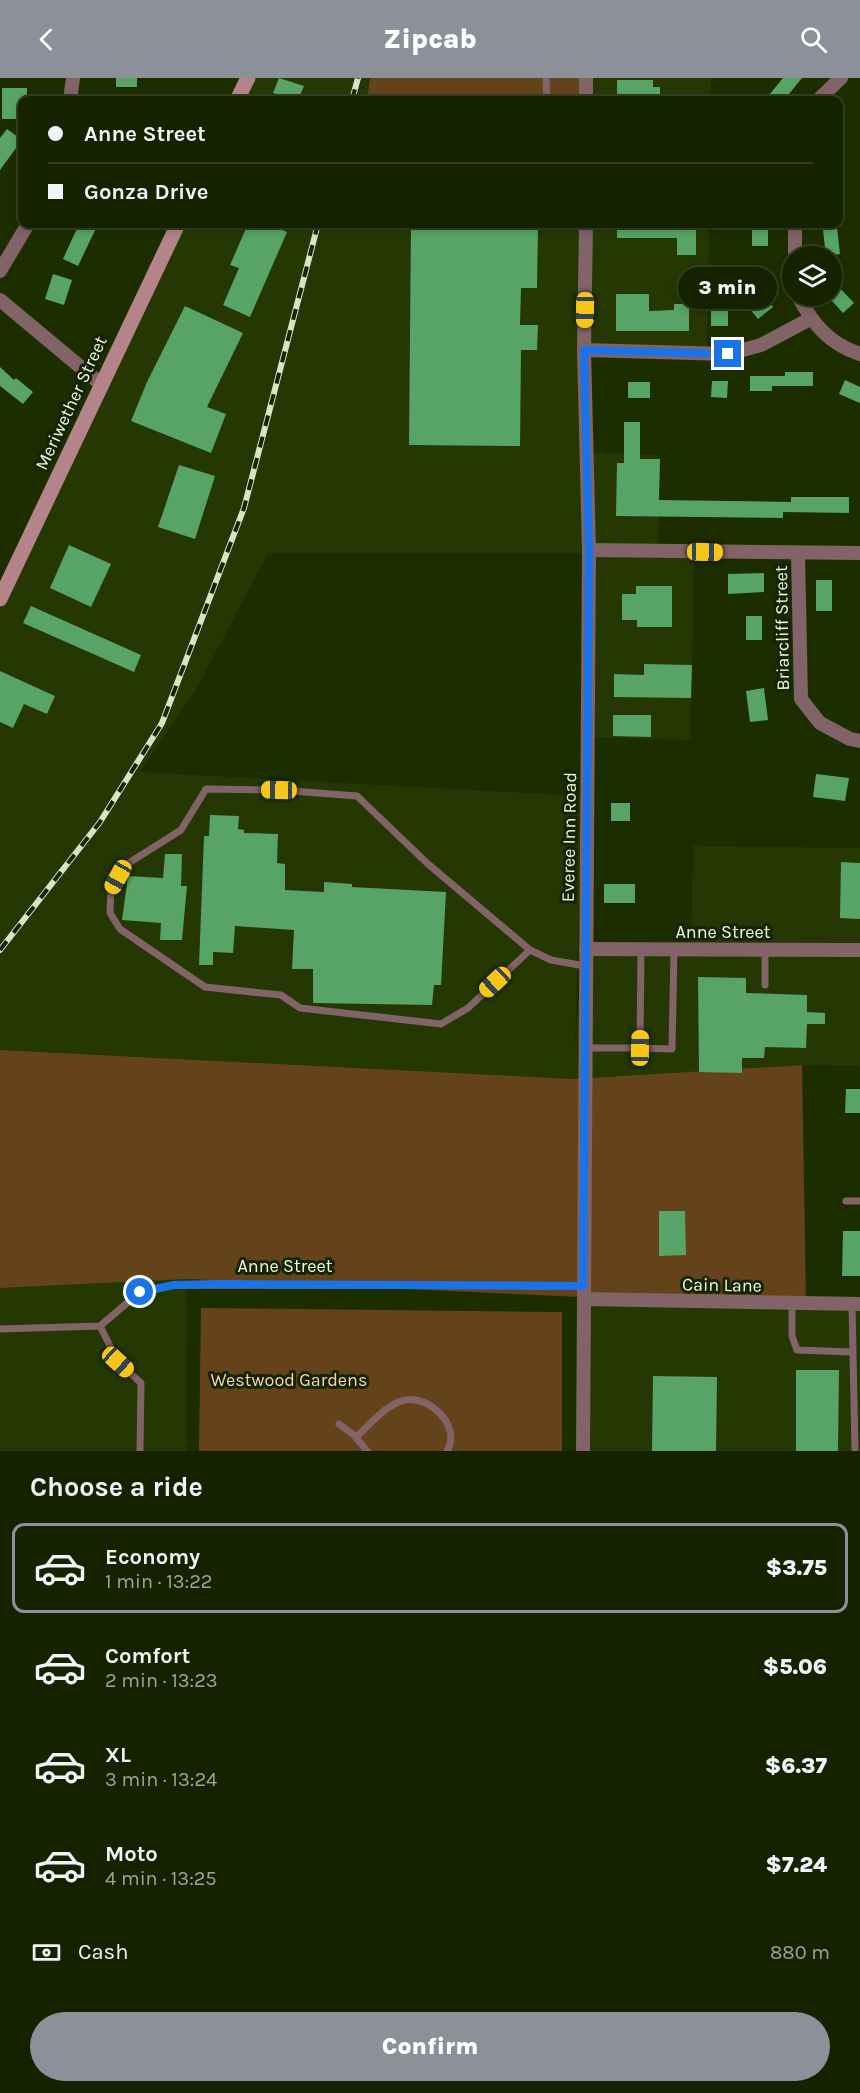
<!DOCTYPE html>
<html lang="en">
<head>
<meta charset="utf-8">
<style>
	:root { --surface:#152200; --page:#1e2a0a; --text:#f1f3f6; --muted:#9da499; --line:#343f22; --accent:#8c9099 }
	body { margin:0; font-family:Karla,sans-serif; background:var(--page); color:var(--text); height:100vh; display:flex; flex-direction:column; font-size:22px; white-space:nowrap }
	* { box-sizing:border-box; margin:0 }
	p { font-size:20px; color:var(--muted) }
	.icon { flex:none; width:33px; height:33px; fill:none; stroke:currentColor; stroke-width:2; stroke-linecap:round; stroke-linejoin:round }
	.map { position:relative; height:1373px; overflow:hidden }
	.side { display:flex; flex-direction:column; background:var(--surface); flex:1 }
	.side>* { flex:none }
	.top-card { position:absolute; left:18px; top:18px; width:825px; height:132px; border-radius:12px; box-shadow:0 3px 9px #0003,0 0 0 2px var(--line); display:grid; align-content:center; height:132px; padding:0 30px; background:var(--surface) }
	.tools { position:absolute; left:782px; top:168px; display:grid; gap:12px }
	.tools a { display:grid; place-items:center; width:60px; height:60px; border-radius:50%; background:var(--surface); box-shadow:0 3px 9px #0003,0 0 0 2px var(--line); font-size:30px }
	.end { position:absolute; width:27px; height:27px; margin:-14px; border:8px solid #1a73e8; background:#fff; box-shadow:0 0 0 3px #fff }
	.from { border-radius:50% }
	.bubble { position:absolute; height:42px; border-radius:21px; background:var(--surface); box-shadow:0 3px 9px #0003,0 0 0 2px var(--line); font-size:20px; font-weight:800; line-height:42px; text-align:center }
	.car { position:absolute; width:18px; height:36px; margin:-18px -9px; border-radius:8px; box-shadow:0 0 4px 2px #0007; background:linear-gradient(#f5c518 24%,#345 0 40%,#f5c518 0 76%,#345 0 86%,#f5c518 0) }
	.top-card b { display:flex; align-items:center; gap:21px; height:57px; font-size:22px }
	.top-card b+b { border-top:2px solid var(--line) }
	.top-card i { width:15px; height:15px; background:var(--text) }
	ul { padding:0; list-style:none }
	li { display:flex; align-items:center; gap:18px; height:90px; margin:0 12px 9px; padding:0 18px; border:3px solid transparent; border-radius:12px }
	li div { flex:1 }
	li b { display:block; font-size:22px }
	li em { font-style:normal; font-weight:800 }
	li.current { border-color:var(--accent) }
	li>.icon { width:54px; height:54px; stroke-width:1.5 }
	h2 { padding:0 30px; font-size:27px; line-height:72px }
	.pay { display:flex; align-items:center; gap:15px; height:66px; padding:0 30px; font-size:22px }
	.pay p { margin-inline-start:auto }
	.cta { display:flex; gap:12px; margin-top:auto; padding:12px 30px }
	.cta a { flex:1; height:69px; border-radius:36px; background:var(--accent); color:#fff; font-size:24px; font-weight:800; line-height:69px; text-align:center }
	header { display:flex; justify-content:space-between; align-items:center; height:78px; padding:0 30px; background:var(--accent); color:#fff; font-size:27px; font-weight:800 }
	.map>svg:first-child { display:block }
	.built { fill:#253804 }
	.green { fill:#65431a }
	.building { fill:#57a466 }
	.lines { fill:none; stroke-linecap:round; stroke-linejoin:round }
	.lane { stroke:#826367; stroke-width:7 }
	.street { stroke:#826367; stroke-width:14 }
	.secondary { stroke:#b5848b; stroke-width:15 }
	.rail-casing { stroke:#d6e5c4; stroke-width:6 }
	.rail { stroke:#162304; stroke-width:4; stroke-dasharray:11; stroke-linecap:butt }
	.route { stroke:#1a73e8; stroke-width:8 }
	.labels { text-anchor:middle; stroke-width:6; stroke-linejoin:round; paint-order:stroke }
	.street-label { font-size:18px; fill:#ecfbdb; stroke:#162304 }
	.park-label { font-size:18px; fill:#f7d5b2; stroke:#162304 }
</style>
</head>
<body>
<header><svg class="icon" aria-label="back" viewBox="0 0 24 24"><path d="M15 5l-7 7 7 7"/></svg>Zipcab<svg class="icon" aria-label="search" viewBox="0 0 24 24"><circle cx="10" cy="10" r="6"/><path d="M15 15l6 6"/></svg></header>
<div class="map">
<svg width="860" height="1373" viewBox="0 0 860 1373">
	<rect width="100%" height="100%" fill="#1c2e00"/>
	<!-- built -->
	<g class="built">
		<polygon points="244,0 370,0 367,22 232,22"/>
		<polygon points="584,0 711,0 710,22 584,22"/>
		<polygon points="174,146 709,146 707,280 584,279 583,375 660,377 658,470 694,473 691,662 582,659 582,475 268,475 197,610 140,694 582,718 575,972 582,870 691,872 693,768 860,770 860,988 802,987 574,1001 0,972 0,507"/>
		<polygon points="187,1201 186,1373 0,1373 0,1210"/>
		<polygon points="581,1219 860,1223 860,1373 582,1373"/>
	</g>
	<!-- green -->
	<g class="green">
		<polygon points="370,0 584,0 584,22 367,22"/>
		<polygon points="0,972 574,1001 802,987 806,1222 581,1219 187,1201 0,1210"/>
		<polygon points="201,1230 562,1234 562,1373 199,1373"/>
	</g>
	<!-- building -->
	<g class="building">
		<rect x="116" y="0" width="21" height="9"/>
		<polygon points="279,0 304,8 298,22 273,15"/>
		<polygon points="783,0 802,0 784,22 765,22"/>
		<polygon points="617,2 653,2 653,9 660,9 660,22 617,22"/>
		<polygon points="2,10 27,10 27,22 22,22 22,41 2,41"/>
		<polygon points="7,51 22,62 0,92 0,60"/>
		<polygon points="79,146 98,146 78,188 63,181"/>
		<polygon points="248,146 268,146 287,154 250,239 223,227 239,190 230,187"/>
		<polygon points="411,146 521,146 521,150 538,150 537,210 521,210 520,247 538,247 537,272 521,272 520,368 409,367"/>
		<polygon points="617,146 696,146 696,177 677,177 677,160 617,160"/>
		<rect x="752" y="148" width="16" height="20"/>
		<polygon points="837,150 840,176 826,178 823,152"/>
		<polygon points="53,196 72,202 64,227 45,221"/>
		<polygon points="836,206 854,225 843,235 831,222 831,210"/>
		<polygon points="616,216 649,216 649,233 674,232 674,226 689,226 689,253 616,253"/>
		<polygon points="765,218 773,229 758,241 749,230"/>
		<rect x="711" y="225" width="17" height="23"/>
		<polygon points="185,228 243,255 207,329 226,336 211,375 131,343 147,304"/>
		<polygon points="0,289 14,302 16,300 33,314 23,326 0,308"/>
		<polygon points="785,294 813,294 813,308 772,308 772,313 750,313 750,298 785,298"/>
		<polygon points="845,302 860,309 860,325 839,316"/>
		<polygon points="712,303 728,303 727,320 711,319"/>
		<rect x="628" y="304" width="22" height="16"/>
		<polygon points="624,344 640,344 640,381 660,381 659,422 791,424 791,419 849,419 849,435 783,434 783,440 616,438 617,385 624,385"/>
		<polygon points="179,387 215,398 195,461 158,449"/>
		<polygon points="69,467 111,486 91,529 50,510"/>
		<polygon points="764,495 764,514 728,516 728,496"/>
		<rect x="816" y="502" width="16" height="31"/>
		<polygon points="636,508 672,508 672,549 637,549 637,542 622,542 622,516 636,516"/>
		<polygon points="31,528 141,577 134,594 23,545"/>
		<rect x="746" y="538" width="16" height="24"/>
		<polygon points="644,586 692,587 691,620 614,619 614,596 644,597"/>
		<polygon points="0,593 55,618 47,636 24,626 13,650 0,644"/>
		<polygon points="764,610 768,642 750,644 746,613"/>
		<polygon points="613,637 651,637 651,659 613,658"/>
		<polygon points="816,696 849,700 845,723 813,719"/>
		<rect x="611" y="725" width="19" height="18"/>
		<polygon points="210,737 239,738 238,751 244,752 244,755 278,756 277,785 285,786 285,812 324,814 324,804 352,806 352,809 446,814 441,907 434,907 432,927 313,925 313,891 292,891 294,852 235,848 233,875 213,874 213,887 199,887 204,758 209,758"/>
		<polygon points="165,776 182,776 181,808 187,808 182,862 160,862 161,845 122,842 128,798 163,800"/>
		<polygon points="841,784 860,785 860,841 840,840"/>
		<rect x="604" y="806" width="31" height="19"/>
		<polygon points="698,899 746,900 746,915 807,917 807,934 825,935 825,946 807,946 806,970 765,969 764,980 742,980 742,995 699,994"/>
		<polygon points="846,1011 860,1011 860,1035 845,1035"/>
		<polygon points="659,1133 685,1133 686,1177 659,1178"/>
		<polygon points="843,1153 860,1153 860,1198 842,1198"/>
		<polygon points="796,1292 839,1292 838,1373 796,1373"/>
		<polygon points="653,1298 717,1299 716,1373 652,1373"/>
	</g>
	<g class="lines">
		<!-- lane -->
		<g class="lane">
			<polyline points="546,0 547,22"/>
			<polyline points="568,146 586,151"/>
			<polyline points="530,872 468,930 441,946 300,930 281,917 205,909 120,851 110,835 111,810 124,788 181,752 206,711 279,712 357,718 428,786 530,872 551,882 585,888"/>
			<polyline points="765,907 765,872"/>
			<polyline points="585,970 640,970 641,871"/>
			<polyline points="640,970 672,971 674,872"/>
			<polyline points="846,1123 860,1123"/>
			<polyline points="792,1225 792,1258 797,1272 852,1274"/>
			<polyline points="852,1226 855,1373"/>
			<polyline points="100,1248 118,1284 141,1305 140,1373"/>
			<polyline points="0,1251 100,1248 140,1214 174,1207 583,1208"/>
			<polyline points="339,1346 354,1357 367,1373"/>
			<path d="M356 1359C370 1347 386 1326 405 1322 430 1317 462 1349 447 1373"/>
		</g>
		<!-- street -->
		<g class="street">
			<polyline points="70,22 73,0"/>
			<polyline points="586,22 586,0"/>
			<polyline points="818,22 841,0"/>
			<polyline points="795,178 795,146"/>
			<polyline points="0,193 28,146"/>
			<path d="M798 218C813 246 829 266 860 276"/>
			<polyline points="0,222 102,307"/>
			<polyline points="584,272 728,276 761,267 810,241"/>
			<polyline points="589,472 860,475"/>
			<polyline points="798,475 801,621 820,645 850,661 860,663"/>
			<polyline points="586,871 860,872"/>
			<polyline points="584,1221 860,1226"/>
			<polyline points="583,1373 589,472 584,272 586,146"/>
		</g>
		<!-- secondary -->
		<g class="secondary">
			<polyline points="237,22 248,0"/>
			<polyline points="0,521 178,146"/>
		</g>
		<!-- rail casing -->
		<g class="rail-casing">
			<g id="rail">
				<polyline points="352,22 358,0"/>
				<polyline points="0,872 100,744 162,645 244,430 318,146"/>
			</g>
		</g>
		<!-- rail -->
		<use href="#rail" class="rail"/>
	</g>
	<g class="lines">
		<!-- route -->
		<polyline class="route" points="140,1214 174,1207 216,1206 583,1208 589,472 584,272 728,276"/>
	</g>
	<g class="labels">
		<!-- street labels -->
		<g class="street-label">
			<text transform="translate(71 325) rotate(-65)" y="6">Meriwether Street</text>
			<text transform="translate(782 550) rotate(-91)" y="6">Briarcliff Street</text>
			<text transform="translate(569 759) rotate(-89)" y="6">Everee Inn Road</text>
			<text x="723" y="860">Anne Street</text>
			<text x="285" y="1194">Anne Street</text>
			<text transform="translate(722 1207) rotate(1)" y="6">Cain Lane</text>
		</g>
		<!-- park labels -->
		<g class="park-label">
			<text x="289" y="1308">Westwood Gardens</text>
		</g>
	</g>
</svg>
<div class="tools">
<a><svg class="icon" aria-label="layers" viewBox="0 0 24 24"><path d="M12 4l9 5-9 5-9-5zM3 14l9 5 9-5"/></svg></a>
</div>
<i class="end from" style="left:140px;top:1214px"></i>
<i class="end" style="left:728px;top:276px"></i>
<div class="bubble" style="left:678px;top:189px;width:99px">3 min</div>
<i class="car" style="left:585px;top:232px;rotate:181deg"></i>
<i class="car" style="left:705px;top:474px;rotate:91deg"></i>
<i class="car" style="left:279px;top:712px;rotate:271deg"></i>
<i class="car" style="left:118px;top:799px;rotate:209deg"></i>
<i class="car" style="left:495px;top:904px;rotate:227deg"></i>
<i class="car" style="left:640px;top:970px;rotate:1deg"></i>
<i class="car" style="left:118px;top:1284px;rotate:132deg"></i>
<div class="top-card">
<b><i class="from"></i>Anne Street</b>
<b><i></i>Gonza Drive</b>
</div>
</div>
<section class="side">
<h2>Choose a ride</h2>
<ul>
<li class="current"><svg class="icon" aria-label="car" viewBox="0 0 24 24"><path d="M5 17H2v-5l4-1 3-4h7l3 4 3 1v5h-3M9 17h6M6 11h13"/><circle cx="7" cy="17" r="2"/><circle cx="17" cy="17" r="2"/></svg><div><b>Economy</b><p>1 min · 13:22</p></div><em>$3.75</em></li>
<li><svg class="icon" aria-label="car" viewBox="0 0 24 24"><path d="M5 17H2v-5l4-1 3-4h7l3 4 3 1v5h-3M9 17h6M6 11h13"/><circle cx="7" cy="17" r="2"/><circle cx="17" cy="17" r="2"/></svg><div><b>Comfort</b><p>2 min · 13:23</p></div><em>$5.06</em></li>
<li><svg class="icon" aria-label="car" viewBox="0 0 24 24"><path d="M5 17H2v-5l4-1 3-4h7l3 4 3 1v5h-3M9 17h6M6 11h13"/><circle cx="7" cy="17" r="2"/><circle cx="17" cy="17" r="2"/></svg><div><b>XL</b><p>3 min · 13:24</p></div><em>$6.37</em></li>
<li><svg class="icon" aria-label="car" viewBox="0 0 24 24"><path d="M5 17H2v-5l4-1 3-4h7l3 4 3 1v5h-3M9 17h6M6 11h13"/><circle cx="7" cy="17" r="2"/><circle cx="17" cy="17" r="2"/></svg><div><b>Moto</b><p>4 min · 13:25</p></div><em>$7.24</em></li>
</ul>
<div class="pay"><svg class="icon" aria-label="cash" viewBox="0 0 24 24"><path d="M3 7h18v10H3z"/><circle cx="12" cy="12" r="2"/></svg>Cash<p>880 m</p></div>
<div class="cta"><a>Confirm</a></div>
</section>
</body>
</html>
